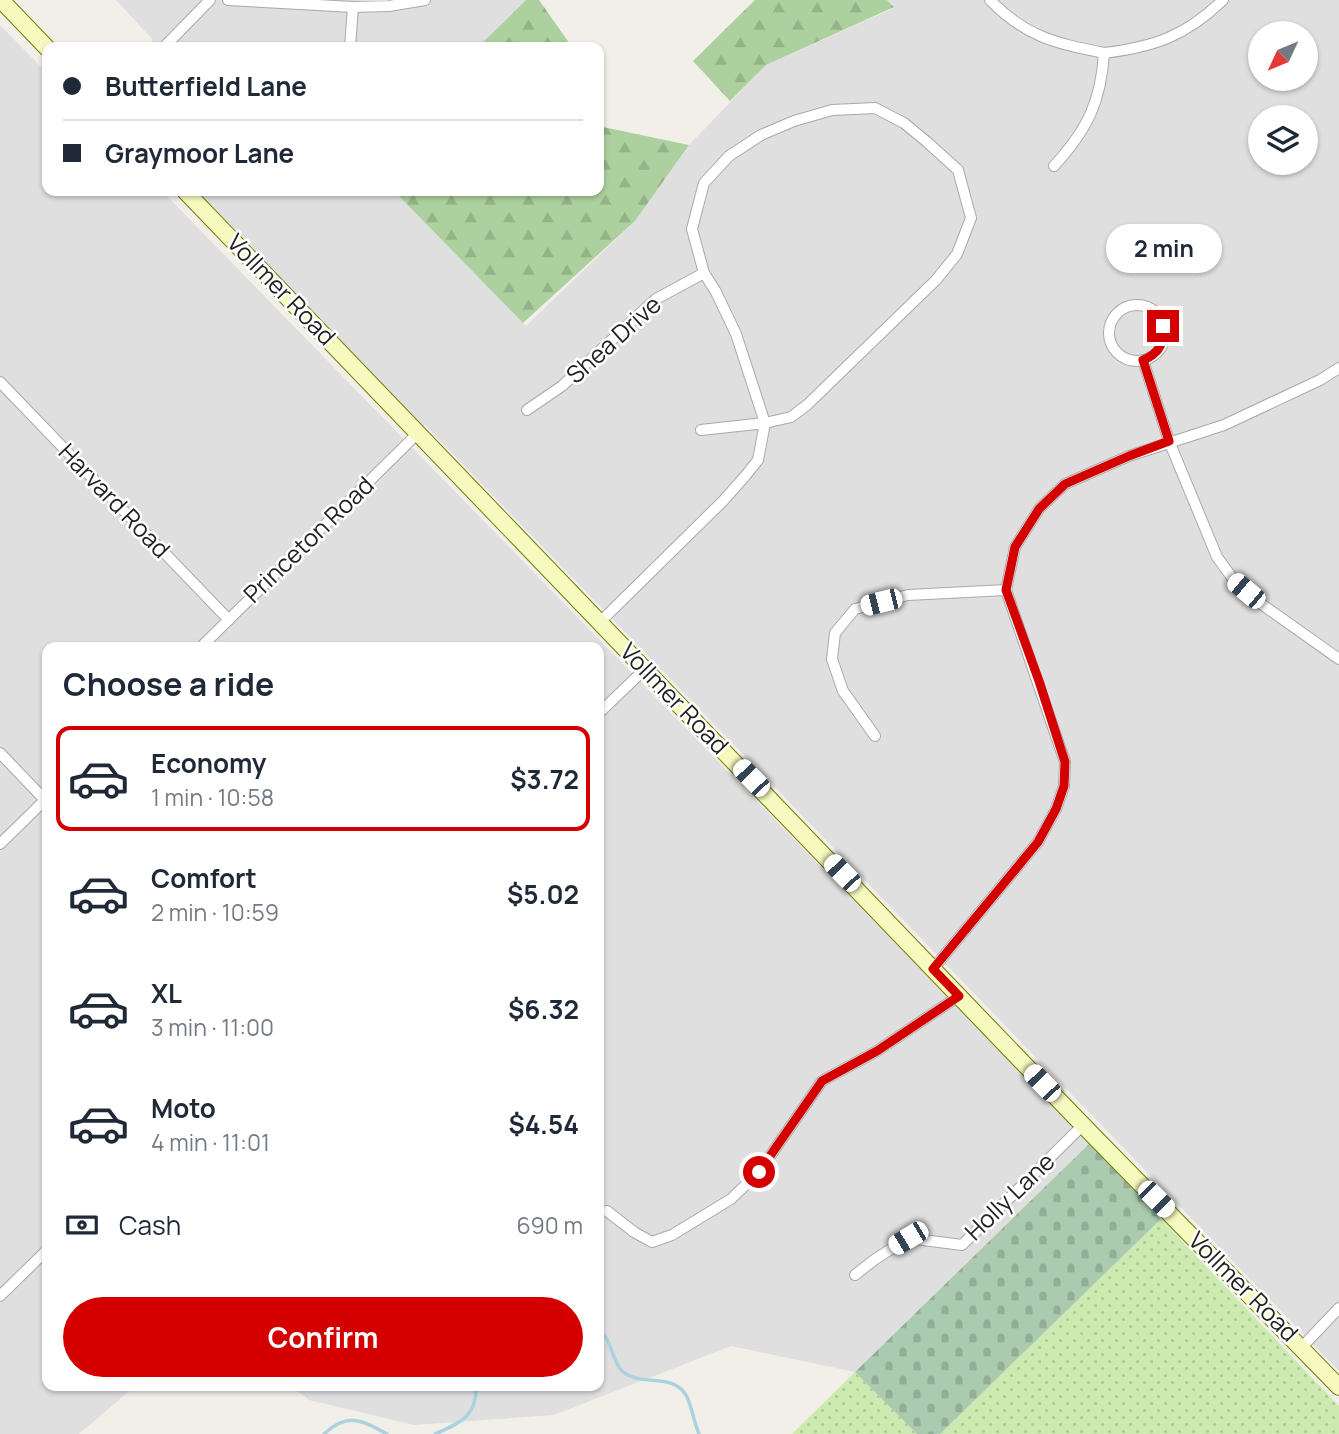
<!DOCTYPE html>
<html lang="en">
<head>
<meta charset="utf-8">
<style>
	:root { --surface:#fff; --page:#f6f6f7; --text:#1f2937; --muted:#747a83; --line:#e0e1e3; --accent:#d40000 }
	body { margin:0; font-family:Manrope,sans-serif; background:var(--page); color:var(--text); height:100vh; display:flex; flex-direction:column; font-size:26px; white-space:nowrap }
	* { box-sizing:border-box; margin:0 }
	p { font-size:23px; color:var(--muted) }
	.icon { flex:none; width:38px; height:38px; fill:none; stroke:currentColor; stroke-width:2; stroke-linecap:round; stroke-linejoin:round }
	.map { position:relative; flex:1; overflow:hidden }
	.sheet { position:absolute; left:42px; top:642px; width:562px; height:749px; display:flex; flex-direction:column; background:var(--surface); border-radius:14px; box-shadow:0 2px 5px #0004 }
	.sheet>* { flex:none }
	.hud { position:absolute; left:42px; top:42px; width:562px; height:154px; border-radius:14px; box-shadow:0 2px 5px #0004; display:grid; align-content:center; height:154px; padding:0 21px; background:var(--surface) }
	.needle { width:46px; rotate:226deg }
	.tools { position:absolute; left:1248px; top:21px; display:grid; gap:14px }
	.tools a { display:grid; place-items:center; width:70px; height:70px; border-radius:50%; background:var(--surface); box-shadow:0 2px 5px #0004; font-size:35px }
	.end { position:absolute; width:32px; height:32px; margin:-16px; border:9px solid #d40000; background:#fff; box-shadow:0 0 0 4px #fff }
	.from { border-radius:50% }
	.bubble { position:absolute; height:49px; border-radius:24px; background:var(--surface); box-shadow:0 2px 5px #0004; font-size:23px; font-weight:700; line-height:49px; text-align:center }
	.car { position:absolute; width:21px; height:42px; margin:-21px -10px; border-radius:9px; box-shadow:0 0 5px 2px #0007; background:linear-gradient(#fff 24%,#345 0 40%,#fff 0 76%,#345 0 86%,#fff 0) }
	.hud b { display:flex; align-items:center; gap:24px; height:66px; font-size:26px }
	.hud b+b { border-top:2px solid var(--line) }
	.hud i { width:18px; height:18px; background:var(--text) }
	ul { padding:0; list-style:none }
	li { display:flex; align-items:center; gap:21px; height:105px; margin:0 14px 10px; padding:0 7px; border:4px solid transparent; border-radius:14px }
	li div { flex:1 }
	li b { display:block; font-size:26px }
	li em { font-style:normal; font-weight:700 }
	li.current { border-color:var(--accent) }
	li>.icon { width:63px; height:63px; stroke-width:1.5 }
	h2 { padding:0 21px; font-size:32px; line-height:84px }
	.pay { display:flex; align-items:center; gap:18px; height:77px; padding:0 21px; font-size:26px }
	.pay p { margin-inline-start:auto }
	.cta { display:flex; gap:14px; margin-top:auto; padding:14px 21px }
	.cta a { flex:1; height:80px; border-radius:42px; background:var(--accent); color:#fff; font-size:28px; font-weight:700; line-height:80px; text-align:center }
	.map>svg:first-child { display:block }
	.residential { fill:#e0dfdf; fill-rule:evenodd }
	.grass { fill:url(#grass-dots) }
	.forest { fill:url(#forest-firs) }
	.cemetery { fill:url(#cemetery-stones) }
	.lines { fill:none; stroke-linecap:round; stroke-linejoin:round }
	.stream { stroke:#aad3df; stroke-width:3.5 }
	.minor-casing { stroke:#a9a9a9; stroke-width:12 }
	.secondary-casing { stroke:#707d05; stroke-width:18 }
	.minor { stroke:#fff; stroke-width:10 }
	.secondary { stroke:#f7fabf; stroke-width:16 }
	.route { stroke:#d40000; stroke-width:9 }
	.labels { text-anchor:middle; stroke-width:5; stroke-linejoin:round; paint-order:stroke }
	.street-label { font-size:24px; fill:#222; stroke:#fff }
</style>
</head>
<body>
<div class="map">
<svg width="1339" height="1434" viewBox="0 0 1339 1434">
	<defs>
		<pattern id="grass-dots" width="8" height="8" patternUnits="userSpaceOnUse" patternTransform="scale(1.75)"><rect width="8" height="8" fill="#cdebb0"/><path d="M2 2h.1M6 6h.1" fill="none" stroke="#b0c997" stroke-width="1.8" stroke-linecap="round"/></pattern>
		<pattern id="forest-firs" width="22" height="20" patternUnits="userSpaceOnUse" patternTransform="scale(1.75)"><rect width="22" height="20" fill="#add19e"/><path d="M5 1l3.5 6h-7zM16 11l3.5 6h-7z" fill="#95b388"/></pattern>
		<pattern id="cemetery-stones" width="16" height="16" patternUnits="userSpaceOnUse" patternTransform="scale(1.75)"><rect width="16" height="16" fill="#aacbaf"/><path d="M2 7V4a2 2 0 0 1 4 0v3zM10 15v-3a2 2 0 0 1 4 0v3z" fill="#92ae96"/></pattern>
	</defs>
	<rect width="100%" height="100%" fill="#f2efe9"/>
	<!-- residential -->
	<g class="residential">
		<polygon points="116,0 526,0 478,47 146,47 153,40"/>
		<path d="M887 0H1339V1371L425 425 420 428 191 191H394L526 326 635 221 689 145 766 65 894 8ZM1260 33H1306V79H1260ZM1260 117H1306V163H1260Z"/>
		<polygon points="0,25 47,73 47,191 162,191 1090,1143 855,1372 731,1346 554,1415 414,1425 309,1400 291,1386 598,1386 598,648 47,648 47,1386 135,1386 79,1434 0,1434"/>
	</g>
	<!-- grass -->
	<g class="grass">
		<polygon points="1161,1219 1339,1406 1339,1434 940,1434"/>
		<polygon points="855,1372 917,1434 792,1434"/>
	</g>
	<!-- forest -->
	<g class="forest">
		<polygon points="526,0 539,0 572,47 478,47"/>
		<polygon points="755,0 887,0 894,7 766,65 730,101 693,61"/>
		<polygon points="599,122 603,127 689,145 635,221 523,323 394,191 598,191"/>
	</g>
	<!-- cemetery -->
	<polygon class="cemetery" points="1090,1143 1161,1219 940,1434 917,1434 855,1372"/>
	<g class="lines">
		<!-- stream -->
		<g class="stream">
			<path d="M598 1333 605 1336C612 1346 613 1362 622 1371 641 1388 674 1371 687 1397 692 1408 694 1422 699 1434"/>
			<path d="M324 1434C348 1412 361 1420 387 1434"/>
			<path d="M435 1434C460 1423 477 1417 476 1386"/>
		</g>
		<!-- minor casing -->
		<g class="minor-casing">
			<g id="minor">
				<polyline points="228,0 353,7 389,6 425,0"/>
				<path d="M990 0C1026 37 1055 43 1104 53"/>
				<polyline points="164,47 210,0"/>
				<polyline points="350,47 353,7"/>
				<path d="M1054 166C1087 130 1101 102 1104 53 1154 47 1186 36 1223 0"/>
				<circle cx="1137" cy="333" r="28"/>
				<polyline points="1143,360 1169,441 1217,557 1233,579 1260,603 1339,659"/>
				<polyline points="0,382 229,620"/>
				<polyline points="527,410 562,386 656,299 704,273"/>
				<polyline points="600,622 723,501 746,475 758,460 765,423 791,417 807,405 936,280 957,254 971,218 958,170 927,142 904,123 875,108 832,110 794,121 761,135 729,156 704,183 692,229 704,273 716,292 736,334 765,423 701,430"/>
				<polyline points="200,648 418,433"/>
				<polyline points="598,714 645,669"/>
				<polyline points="875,736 843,691 832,659 835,633 855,609 908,595 1006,590 1015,547 1039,509 1065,484 1129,456 1224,425 1320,380 1339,368"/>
				<polyline points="0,753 45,800"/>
				<polyline points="0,844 47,798"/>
				<polyline points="933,969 1038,842 1056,809 1064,786 1065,762 1006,590"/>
				<polyline points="607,1211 634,1232 652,1242 672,1235 731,1199 759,1172 822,1081 877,1051 959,996"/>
				<polyline points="855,1275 874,1260 908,1238 962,1245 1083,1125"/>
				<polyline points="0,1296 47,1250"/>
				<polyline points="1302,1347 1339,1308"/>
			</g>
		</g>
		<!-- secondary casing -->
		<g class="secondary-casing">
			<g id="secondary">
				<polyline points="1,0 47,48"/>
				<polyline points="185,191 1076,1118 1339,1387"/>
			</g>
		</g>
		<!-- minor -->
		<use href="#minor" class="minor"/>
		<!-- secondary -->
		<use href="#secondary" class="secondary"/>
	</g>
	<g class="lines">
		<!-- route -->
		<path class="route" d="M759 1172 822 1081 877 1051 959 996 933 969 1038 842 1056 809 1064 786 1065 762 1039 681 1006 590 1015 547 1039 509 1065 484 1129 456 1169 441 1143 360C1159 354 1165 343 1163 326"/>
	</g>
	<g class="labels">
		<!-- street labels -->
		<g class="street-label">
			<text transform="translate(281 290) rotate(46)" y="8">Vollmer Road</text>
			<text transform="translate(614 340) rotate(-42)" y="8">Shea Drive</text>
			<text transform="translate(114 501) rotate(46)" y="8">Harvard Road</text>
			<text transform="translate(309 540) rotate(-44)" y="8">Princeton Road</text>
			<text transform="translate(674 699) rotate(46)" y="8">Vollmer Road</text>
			<text transform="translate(1010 1197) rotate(-44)" y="8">Holly Lane</text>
			<text transform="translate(1243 1287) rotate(45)" y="8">Vollmer Road</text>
		</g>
	</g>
</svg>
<div class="tools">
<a><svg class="needle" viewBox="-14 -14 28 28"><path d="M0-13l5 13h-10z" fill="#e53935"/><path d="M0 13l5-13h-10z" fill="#747a83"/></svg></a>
<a><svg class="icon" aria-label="layers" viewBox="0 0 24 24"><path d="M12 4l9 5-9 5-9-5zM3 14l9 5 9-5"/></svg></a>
</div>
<i class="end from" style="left:759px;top:1172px"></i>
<i class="end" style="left:1163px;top:326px"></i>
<div class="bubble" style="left:1106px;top:224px;width:116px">2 min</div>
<i class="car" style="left:1246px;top:591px;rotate:310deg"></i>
<i class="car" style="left:881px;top:602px;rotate:256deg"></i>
<i class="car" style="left:751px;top:778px;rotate:316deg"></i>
<i class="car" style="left:842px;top:873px;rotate:316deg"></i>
<i class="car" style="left:1042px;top:1083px;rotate:316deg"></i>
<i class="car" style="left:1156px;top:1199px;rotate:135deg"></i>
<i class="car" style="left:908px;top:1238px;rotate:239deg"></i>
<div class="hud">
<b><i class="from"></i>Butterfield Lane</b>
<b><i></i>Graymoor Lane</b>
</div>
<section class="sheet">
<h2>Choose a ride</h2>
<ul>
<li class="current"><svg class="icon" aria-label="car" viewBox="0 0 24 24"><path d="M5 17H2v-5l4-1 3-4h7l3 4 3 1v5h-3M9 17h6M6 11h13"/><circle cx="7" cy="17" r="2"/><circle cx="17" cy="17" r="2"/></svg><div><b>Economy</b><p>1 min · 10:58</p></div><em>$3.72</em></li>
<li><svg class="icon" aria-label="car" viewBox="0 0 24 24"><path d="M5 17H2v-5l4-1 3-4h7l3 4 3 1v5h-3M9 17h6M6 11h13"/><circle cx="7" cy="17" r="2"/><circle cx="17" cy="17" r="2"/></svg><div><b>Comfort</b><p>2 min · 10:59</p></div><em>$5.02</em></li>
<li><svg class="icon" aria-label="car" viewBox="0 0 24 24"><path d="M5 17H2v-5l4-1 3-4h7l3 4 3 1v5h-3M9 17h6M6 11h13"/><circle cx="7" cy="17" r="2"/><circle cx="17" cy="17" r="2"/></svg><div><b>XL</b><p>3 min · 11:00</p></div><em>$6.32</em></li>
<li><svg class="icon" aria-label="car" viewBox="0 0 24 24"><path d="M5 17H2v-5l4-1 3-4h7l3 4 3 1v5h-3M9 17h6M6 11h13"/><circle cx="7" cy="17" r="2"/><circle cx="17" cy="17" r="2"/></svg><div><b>Moto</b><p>4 min · 11:01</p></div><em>$4.54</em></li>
</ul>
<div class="pay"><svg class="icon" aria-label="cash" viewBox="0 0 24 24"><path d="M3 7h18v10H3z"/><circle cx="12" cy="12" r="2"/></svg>Cash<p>690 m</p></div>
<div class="cta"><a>Confirm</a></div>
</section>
</div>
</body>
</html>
